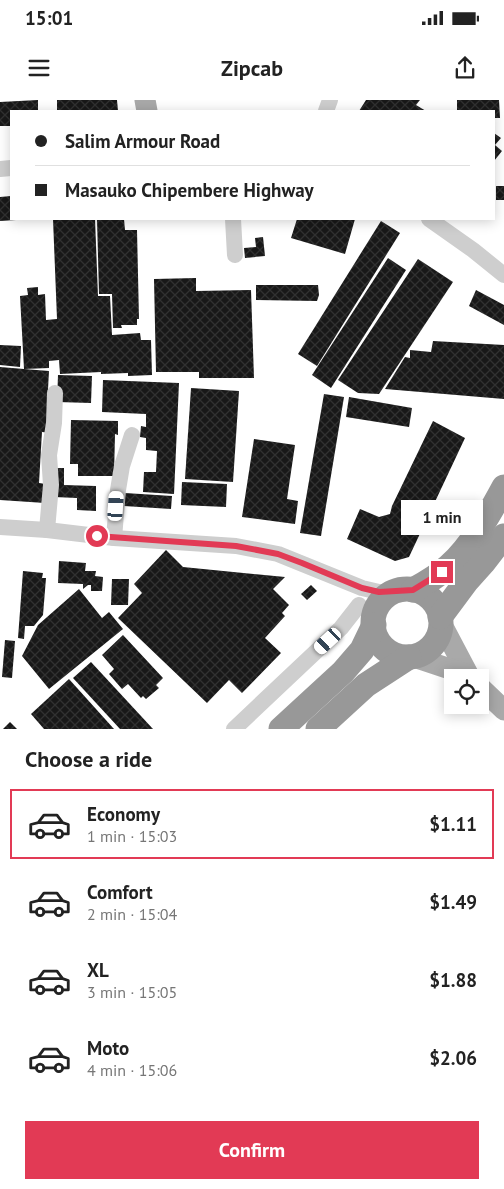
<!DOCTYPE html>
<html lang="en">
<head>
<meta charset="utf-8">
<style>
	:root { --surface:#fff; --page:#f6f6f6; --text:#222; --muted:#767676; --line:#e0e0e0; --accent:#e23a55 }
	body { margin:0; font-family:"PT Sans",sans-serif; background:var(--page); color:var(--text); height:100vh; display:flex; flex-direction:column; font-size:19px; white-space:nowrap }
	* { box-sizing:border-box; margin:0 }
	p { font-size:16px; color:var(--muted) }
	.icon { flex:none; width:28px; height:28px; fill:none; stroke:currentColor; stroke-width:2; stroke-linecap:round; stroke-linejoin:round }
	.map { position:relative; height:629px; overflow:hidden }
	.panel { display:flex; flex-direction:column; background:var(--surface); flex:1 }
	.panel>* { flex:none }
	.banner { position:absolute; left:10px; top:10px; width:485px; height:110px; border-radius:0px; box-shadow:0 2px 12px #0003; display:grid; align-content:center; height:110px; padding:0 25px; background:var(--surface) }
	.buttons { position:absolute; left:444px; top:569px; display:grid; gap:10px }
	.buttons a { display:grid; place-items:center; width:45px; height:45px; border-radius:0px; background:var(--surface); box-shadow:0 2px 12px #0003; font-size:25px }
	.end { position:absolute; width:22px; height:22px; margin:-11px; border:6px solid #e23a55; background:#fff; box-shadow:0 0 0 2px #fff }
	.from { border-radius:50% }
	.bubble { position:absolute; height:35px; border-radius:0px; background:var(--surface); box-shadow:0 2px 12px #0003; font-size:16px; font-weight:800; line-height:35px; text-align:center }
	.car { position:absolute; width:15px; height:30px; margin:-15px -8px; border-radius:6px; box-shadow:0 0 4px 1px #0007; background:linear-gradient(#fff 24%,#345 0 40%,#fff 0 76%,#345 0 86%,#fff 0) }
	.banner b { display:flex; align-items:center; gap:18px; height:48px; font-size:19px }
	.banner b+b { border-top:1px solid var(--line) }
	.banner i { width:12px; height:12px; background:var(--text) }
	ul { padding:0; list-style:none }
	li { display:flex; align-items:center; gap:15px; height:70px; margin:0 10px 8px; padding:0 15px; border:2px solid transparent; border-radius:0px }
	li div { flex:1 }
	li b { display:block; font-size:19px }
	li em { font-style:normal; font-weight:800 }
	li.selected { border-color:var(--accent) }
	li>.icon { width:45px; height:45px; stroke-width:1.5 }
	h2 { padding:0 25px; font-size:22px; line-height:60px }
	.cta { display:flex; gap:10px; margin-top:auto; padding:10px 25px }
	.cta a { flex:1; height:58px; border-radius:0px; background:var(--accent); color:#fff; font-size:20px; font-weight:800; line-height:58px; text-align:center }
	.status { display:flex; justify-content:space-between; align-items:center; height:35px; padding:0 25px; background:var(--surface); direction:ltr }
	.status svg { height:14px; fill:currentColor }
	header { display:flex; justify-content:space-between; align-items:center; height:65px; padding:0 25px; background:var(--surface); font-size:22px; font-weight:800 }
	.map>svg:first-child { display:block }
	.building { fill:url(#building-cross-hatch) }
	.lines { fill:none; stroke-linecap:round; stroke-linejoin:round }
	.minor { stroke:#cecece; stroke-width:16 }
	.major { stroke:#a9a9a9; stroke-width:21 }
	.highway { stroke:#989898; stroke-width:25 }
	.route { stroke:#e23a55; stroke-width:6 }
</style>
</head>
<body>
<div class="status"><b>15:01</b><svg viewBox="0 0 49 12"><path d="M0 12V9h3v3zM5 12V6h3v6zM10 12V3h3v9zM15 12V0h3v12zM26 1h20v11H26zM47 4h2v5h-2z"/></svg></div>
<header><svg class="icon" aria-label="menu" viewBox="0 0 24 24"><path d="M4 6h16M4 12h16M4 18h16"/></svg>Zipcab<svg class="icon" aria-label="share" viewBox="0 0 24 24"><path d="M12 15V3M7 8l5-5 5 5M5 13v7h14v-7"/></svg></header>
<div class="map">
<svg width="504" height="629" viewBox="0 0 504 629">
	<defs>
		<pattern id="building-cross-hatch" width="8" height="8" patternUnits="userSpaceOnUse" patternTransform="scale(1.25)"><rect width="8" height="8" fill="#181818"/><path d="M0 0l8 8M0 8l8-8" fill="none" stroke="#313131"/></pattern>
	</defs>
	<rect width="100%" height="100%" fill="#fff"/>
	<!-- building -->
	<g class="building">
		<polygon points="38,0 38,11 11,11 11,26 0,26 0,2"/>
		<polygon points="57,0 117,0 118,11 57,11"/>
		<polygon points="366,0 420,0 416,5 426,11 359,11"/>
		<polygon points="457,0 499,0 500,18 494,18 494,11 457,11"/>
		<polygon points="494,33 501,38 495,45 502,51 494,61"/>
		<rect x="496" y="86" width="8" height="14"/>
		<polygon points="11,96 11,119 16,119 16,120 0,121 0,97"/>
		<polygon points="53,119 95,119 98,196 110,196 112,235 140,233 141,240 151,240 152,275 128,276 128,273 101,274 101,272 60,274 59,260 49,261 49,268 24,269 49,271 47,308 51,333 42,332 39,383 46,384 45,403 0,400 0,267 24,269 20,196 28,195 27,188 38,187 38,195 45,194 46,220 57,219"/>
		<polygon points="97,119 124,119 125,130 137,130 139,219 137,219 137,225 121,225 122,228 113,228 112,194 99,194"/>
		<polygon points="297,119 332,119 338,120 338,119 355,119 345,154 291,138"/>
		<polygon points="381,121 400,133 317,266 298,254"/>
		<polygon points="263,137 265,156 245,158 244,148 256,147 255,138"/>
		<polygon points="388,158 406,170 331,288 312,275"/>
		<polygon points="418,159 453,182 379,294 358,293 338,280"/>
		<polygon points="196,178 196,191 251,190 254,278 199,278 199,272 156,272 154,179"/>
		<polygon points="256,185 318,185 319,195 317,201 256,200"/>
		<polygon points="476,190 504,205 504,225 469,206"/>
		<polygon points="433,241 504,245 504,299 385,289 405,257 410,258 410,250 431,252"/>
		<polygon points="0,245 21,246 20,267 0,265"/>
		<polygon points="58,275 92,276 91,303 57,302"/>
		<polygon points="103,280 179,283 174,394 143,392 144,372 156,372 157,351 146,350 146,338 140,337 141,326 146,327 146,314 102,312"/>
		<polygon points="191,288 239,291 233,382 185,379"/>
		<polygon points="324,294 344,297 321,436 300,433"/>
		<polygon points="349,297 412,308 409,327 346,317"/>
		<polygon points="71,320 118,321 118,335 115,334 114,376 78,376 78,364 70,364"/>
		<polygon points="433,321 465,338 409,457 395,461 347,439 360,409 379,417 390,414 392,406"/>
		<polygon points="254,339 295,345 287,399 298,401 295,424 242,417"/>
		<polygon points="55,368 64,368 64,385 96,386 96,411 77,410 77,398 54,397"/>
		<polygon points="182,382 227,384 226,407 181,405"/>
		<polygon points="125,393 172,396 171,409 124,406"/>
		<polygon points="166,450 183,467 285,477 273,489 289,505 282,513 285,516 265,538 281,553 242,593 229,580 207,603 118,518 142,493 134,484"/>
		<polygon points="59,461 86,463 85,471 96,471 95,476 103,477 102,491 91,491 91,485 88,485 83,489 83,484 58,483"/>
		<polygon points="23,471 43,473 42,478 46,478 43,515 34,526 25,526 24,539 18,538"/>
		<polygon points="112,479 129,479 128,505 111,505"/>
		<polygon points="311,485 317,491 307,500 301,494"/>
		<polygon points="79,489 102,518 109,512 123,529 49,589 22,556 38,525"/>
		<polygon points="123,535 163,578 156,585 159,588 146,599 143,596 141,598 128,584 122,589 109,574 114,569 102,555"/>
		<polygon points="5,540 15,541 12,578 2,577"/>
		<polygon points="91,562 153,629 120,629 73,578"/>
		<polygon points="69,579 114,629 44,629 31,614"/>
		<polygon points="10,622 17,629 3,629"/>
	</g>
	<g class="lines">
		<!-- minor -->
		<g class="minor">
			<polyline points="326,11 330,0"/>
			<polyline points="0,69 11,68"/>
			<polyline points="233,119 235,155"/>
			<polyline points="429,119 473,150 504,175"/>
			<polyline points="0,427 47,430 114,438 236,446 278,454 362,488 379,492 394,492"/>
			<polyline points="47,430 51,385 49,355 54,323 55,293"/>
			<polyline points="114,438 118,390 122,366 132,335"/>
			<polyline points="234,629 341,528 359,505"/>
		</g>
		<!-- major -->
		<g class="major">
			<polyline points="145,0 147,11"/>
			<polyline points="441,523 470,578"/>
			<polyline points="414,557 468,575"/>
			<polyline points="480,587 504,610"/>
		</g>
		<!-- highway -->
		<g class="highway">
			<circle cx="407" cy="523" r="34"/>
			<path d="M413 490C426 483 438 476 449 466 471 447 490 413 504 387"/>
			<polyline points="440,517 466,482 483,463 504,436"/>
			<polyline points="281,629 343,572 362,550 374,525"/>
			<polyline points="318,629 366,585 409,557"/>
		</g>
	</g>
	<g class="lines">
		<!-- route -->
		<polyline class="route" points="97,436 236,446 278,454 302,463 362,488 379,492 413,490 442,472"/>
	</g>
</svg>
<div class="buttons">
<a><svg class="icon" aria-label="locate" viewBox="0 0 24 24"><circle cx="12" cy="12" r="6"/><path d="M12 2v4M12 18v4M2 12h4M18 12h4"/></svg></a>
</div>
<i class="end from" style="left:97px;top:436px"></i>
<i class="end" style="left:442px;top:472px"></i>
<div class="bubble" style="left:401px;top:400px;width:82px">1 min</div>
<i class="car" style="left:116px;top:406px;rotate:4deg"></i>
<i class="car" style="left:328px;top:541px;rotate:227deg"></i>
<div class="banner">
<b><i class="from"></i>Salim Armour Road</b>
<b><i></i>Masauko Chipembere Highway</b>
</div>
</div>
<section class="panel">
<h2>Choose a ride</h2>
<ul>
<li class="selected"><svg class="icon" aria-label="car" viewBox="0 0 24 24"><path d="M5 17H2v-5l4-1 3-4h7l3 4 3 1v5h-3M9 17h6M6 11h13"/><circle cx="7" cy="17" r="2"/><circle cx="17" cy="17" r="2"/></svg><div><b>Economy</b><p>1 min · 15:03</p></div><em>$1.11</em></li>
<li><svg class="icon" aria-label="car" viewBox="0 0 24 24"><path d="M5 17H2v-5l4-1 3-4h7l3 4 3 1v5h-3M9 17h6M6 11h13"/><circle cx="7" cy="17" r="2"/><circle cx="17" cy="17" r="2"/></svg><div><b>Comfort</b><p>2 min · 15:04</p></div><em>$1.49</em></li>
<li><svg class="icon" aria-label="car" viewBox="0 0 24 24"><path d="M5 17H2v-5l4-1 3-4h7l3 4 3 1v5h-3M9 17h6M6 11h13"/><circle cx="7" cy="17" r="2"/><circle cx="17" cy="17" r="2"/></svg><div><b>XL</b><p>3 min · 15:05</p></div><em>$1.88</em></li>
<li><svg class="icon" aria-label="car" viewBox="0 0 24 24"><path d="M5 17H2v-5l4-1 3-4h7l3 4 3 1v5h-3M9 17h6M6 11h13"/><circle cx="7" cy="17" r="2"/><circle cx="17" cy="17" r="2"/></svg><div><b>Moto</b><p>4 min · 15:06</p></div><em>$2.06</em></li>
</ul>
<div class="cta"><a>Confirm</a></div>
</section>
</body>
</html>
